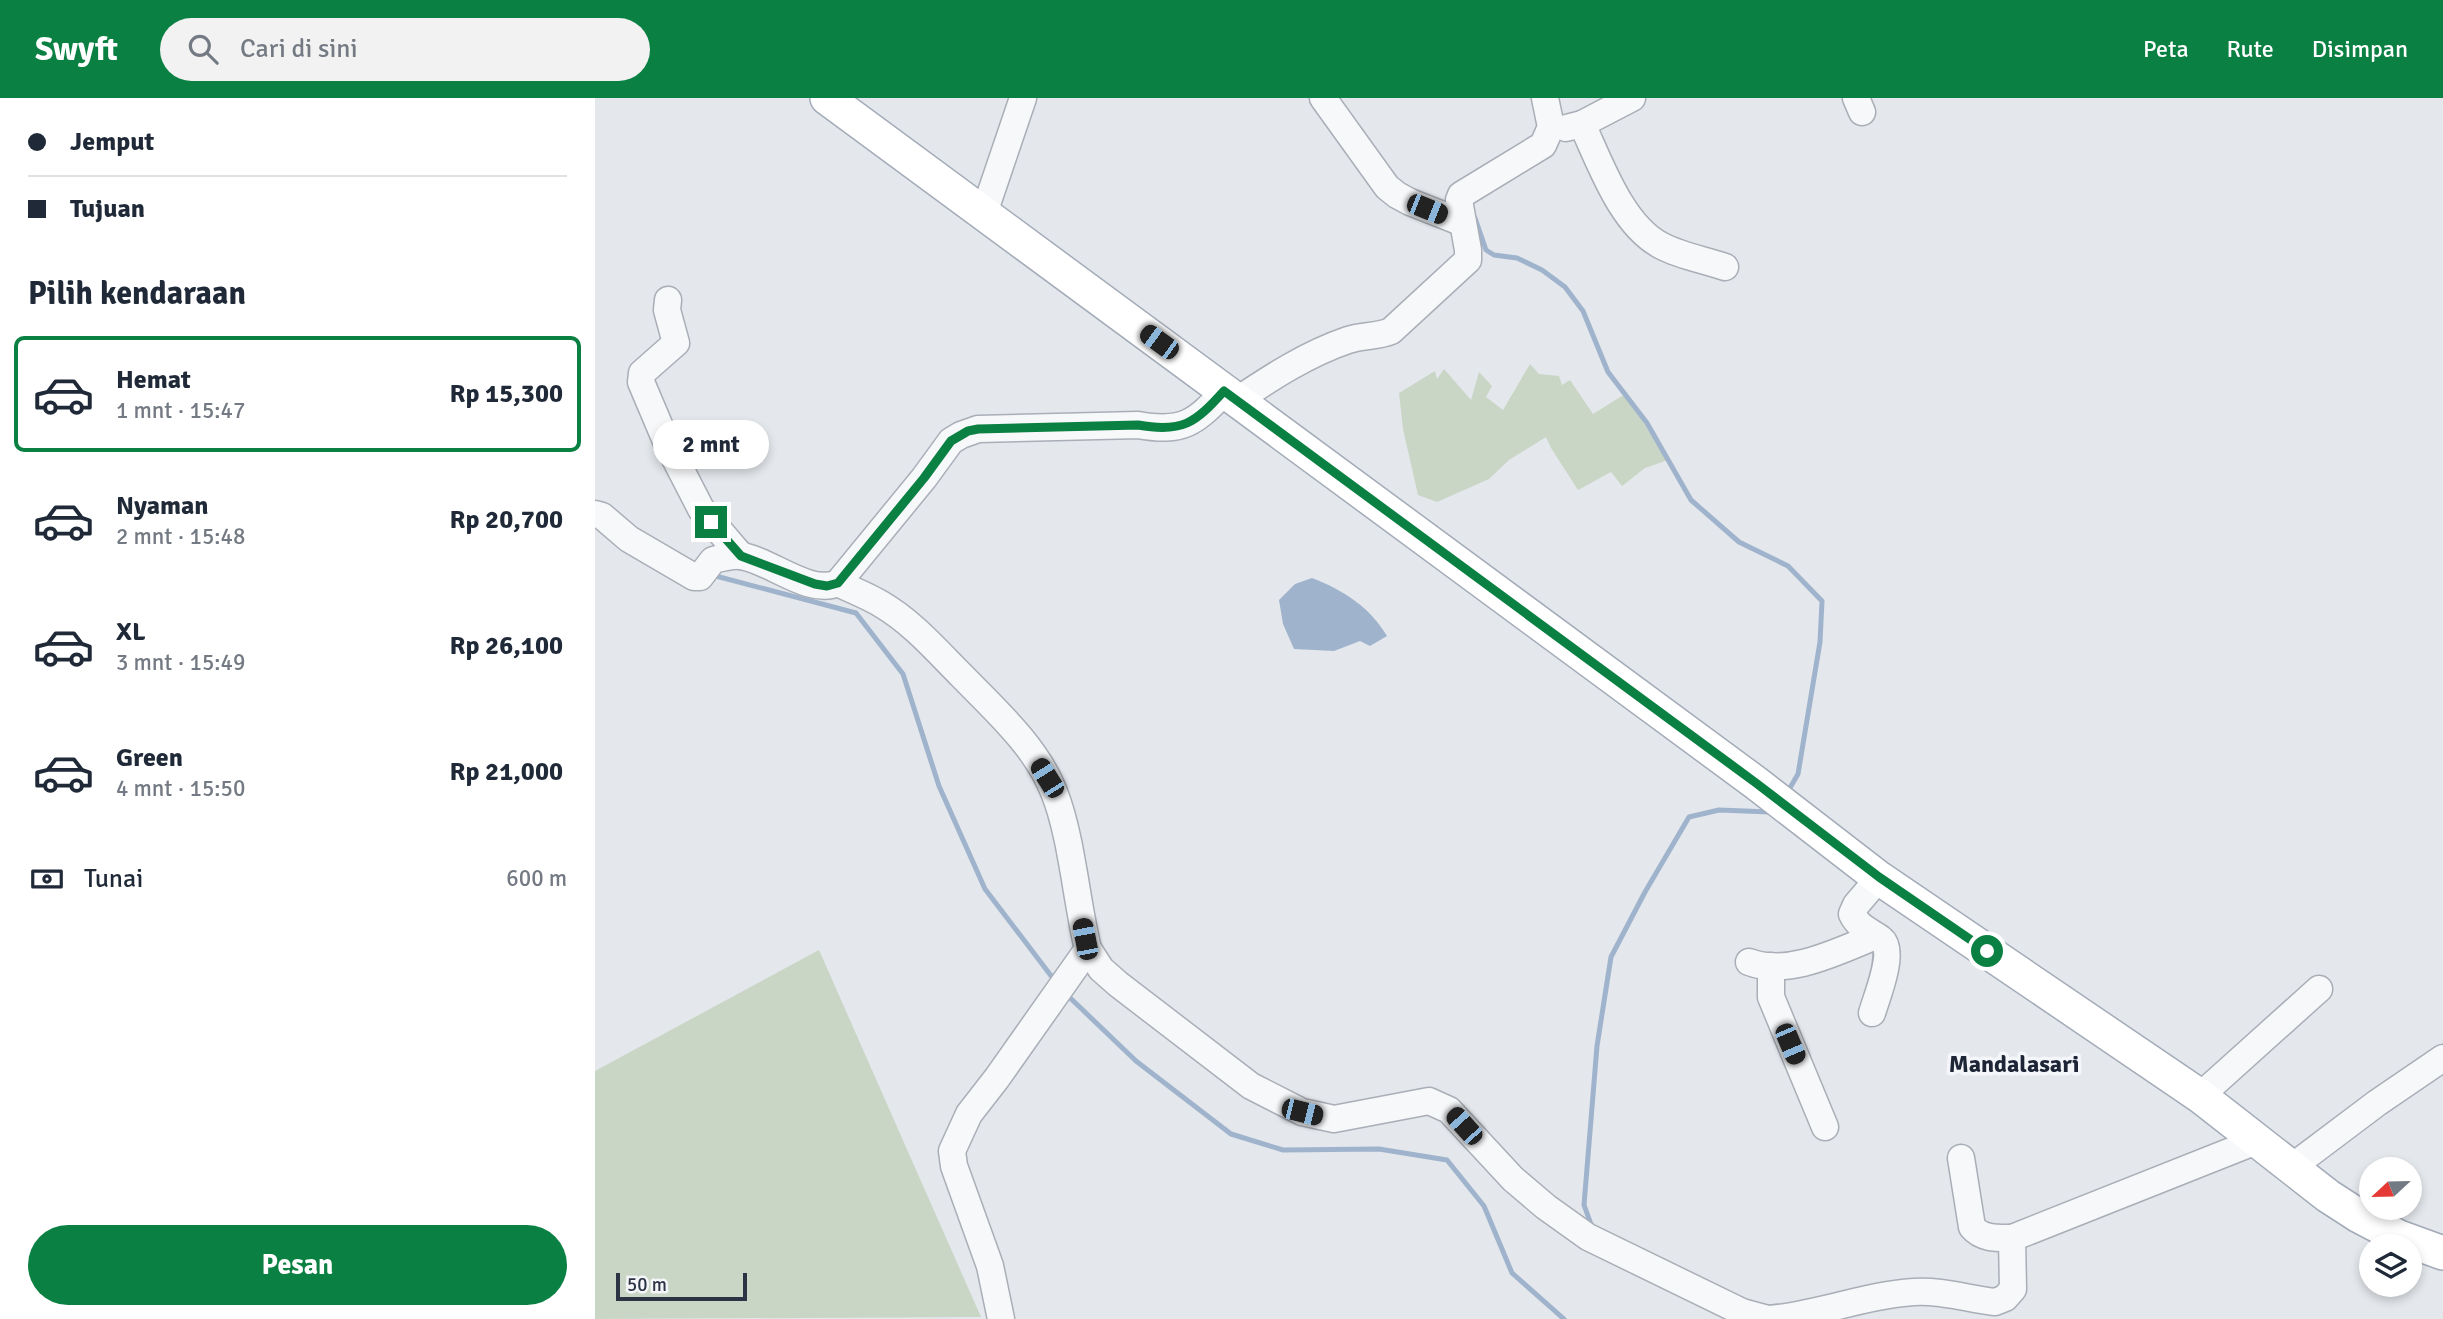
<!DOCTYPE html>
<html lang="id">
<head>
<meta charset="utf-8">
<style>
	:root { --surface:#fff; --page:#f2f2f3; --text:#1f2937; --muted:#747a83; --line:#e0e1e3; --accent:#0b8043 }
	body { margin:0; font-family:Signika,sans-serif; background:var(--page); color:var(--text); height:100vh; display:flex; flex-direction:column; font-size:26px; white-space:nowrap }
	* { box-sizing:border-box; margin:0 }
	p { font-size:23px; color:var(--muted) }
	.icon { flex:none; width:38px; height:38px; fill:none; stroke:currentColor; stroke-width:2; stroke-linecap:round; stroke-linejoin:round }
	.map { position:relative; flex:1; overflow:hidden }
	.drawer { display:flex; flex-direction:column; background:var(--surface); width:595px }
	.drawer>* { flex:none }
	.top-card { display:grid; align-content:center; height:154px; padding:0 28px; background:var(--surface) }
	.needle { width:46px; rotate:248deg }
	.controls { position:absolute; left:1764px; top:1059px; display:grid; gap:14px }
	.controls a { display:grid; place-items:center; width:63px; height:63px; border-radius:50%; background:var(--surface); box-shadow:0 4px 10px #0003; font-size:35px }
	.scale { position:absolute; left:21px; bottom:18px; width:131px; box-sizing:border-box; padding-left:7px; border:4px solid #2b3445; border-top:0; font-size:19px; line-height:24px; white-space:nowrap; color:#2b3445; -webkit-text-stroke:5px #f4f6f9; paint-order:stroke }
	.end { position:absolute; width:32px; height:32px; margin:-16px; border:9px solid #0b8043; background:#fff; box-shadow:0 0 0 4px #fff }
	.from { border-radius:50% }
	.bubble { position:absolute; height:49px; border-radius:24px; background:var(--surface); box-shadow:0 4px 10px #0003; font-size:23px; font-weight:800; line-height:49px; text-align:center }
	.car { position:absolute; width:21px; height:42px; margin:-21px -10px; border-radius:9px; box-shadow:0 0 5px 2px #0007; background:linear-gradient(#222 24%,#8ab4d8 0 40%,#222 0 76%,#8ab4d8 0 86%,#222 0) }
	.top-card b { display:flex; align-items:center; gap:24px; height:66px; font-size:26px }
	.top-card b+b { border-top:2px solid var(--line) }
	.top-card i { width:18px; height:18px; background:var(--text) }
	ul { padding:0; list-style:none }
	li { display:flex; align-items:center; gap:21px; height:116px; margin:0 14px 10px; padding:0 14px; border:4px solid transparent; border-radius:10px }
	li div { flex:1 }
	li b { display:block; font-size:26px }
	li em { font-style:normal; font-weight:800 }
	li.selected { border-color:var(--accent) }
	li>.icon { width:63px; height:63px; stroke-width:1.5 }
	h2 { padding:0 28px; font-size:32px; line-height:84px }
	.pay { display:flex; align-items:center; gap:18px; height:77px; padding:0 28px; font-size:26px }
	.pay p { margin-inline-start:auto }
	.primary-button { display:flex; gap:14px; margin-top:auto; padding:14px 28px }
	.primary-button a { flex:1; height:80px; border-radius:42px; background:var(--accent); color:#fff; font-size:28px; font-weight:800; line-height:80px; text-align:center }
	header { display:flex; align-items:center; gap:42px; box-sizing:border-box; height:98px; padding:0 35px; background:var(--accent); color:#fff }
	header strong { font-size:33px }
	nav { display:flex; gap:38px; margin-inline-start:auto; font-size:24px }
	.search { width:490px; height:63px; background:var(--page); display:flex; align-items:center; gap:18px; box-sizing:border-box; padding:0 24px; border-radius:38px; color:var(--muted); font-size:26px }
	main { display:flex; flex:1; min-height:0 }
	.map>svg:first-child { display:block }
	.green { fill:#c9d6c5 }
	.water { fill:#9fb4cc }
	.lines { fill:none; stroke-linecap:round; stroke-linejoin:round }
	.stream { stroke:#9fb4cc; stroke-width:5 }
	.minor-casing { stroke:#a9aeb7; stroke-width:29 }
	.major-casing { stroke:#a3abb8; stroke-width:36 }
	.minor { stroke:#f7f8fa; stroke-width:26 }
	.major { stroke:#fff; stroke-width:33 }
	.route { stroke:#0b8043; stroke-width:9 }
	.labels { text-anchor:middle; stroke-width:7; stroke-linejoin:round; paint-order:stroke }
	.quarter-label { font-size:24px; font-weight:bold; fill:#1d2536; stroke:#f4f6f9 }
</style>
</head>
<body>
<header>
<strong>Swyft</strong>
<div class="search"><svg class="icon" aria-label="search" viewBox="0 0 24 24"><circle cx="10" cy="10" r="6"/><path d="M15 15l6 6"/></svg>Cari di sini</div>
<nav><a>Peta</a><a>Rute</a><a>Disimpan</a></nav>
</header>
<main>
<section class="drawer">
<div class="top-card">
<b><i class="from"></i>Jemput</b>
<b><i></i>Tujuan</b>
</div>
<h2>Pilih kendaraan</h2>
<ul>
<li class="selected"><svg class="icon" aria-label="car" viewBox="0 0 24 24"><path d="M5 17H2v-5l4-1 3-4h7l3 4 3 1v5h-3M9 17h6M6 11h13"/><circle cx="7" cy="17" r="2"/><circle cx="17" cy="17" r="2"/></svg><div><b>Hemat</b><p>1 mnt · 15:47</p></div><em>Rp 15,300</em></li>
<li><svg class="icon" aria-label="car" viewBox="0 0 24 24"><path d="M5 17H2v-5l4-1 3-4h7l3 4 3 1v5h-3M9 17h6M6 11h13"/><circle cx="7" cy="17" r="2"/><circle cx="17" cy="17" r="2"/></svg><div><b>Nyaman</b><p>2 mnt · 15:48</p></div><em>Rp 20,700</em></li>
<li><svg class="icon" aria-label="car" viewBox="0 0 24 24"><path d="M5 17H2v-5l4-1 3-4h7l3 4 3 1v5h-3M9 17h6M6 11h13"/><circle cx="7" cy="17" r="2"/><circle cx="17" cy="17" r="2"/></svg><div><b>XL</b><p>3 mnt · 15:49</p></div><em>Rp 26,100</em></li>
<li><svg class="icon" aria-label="car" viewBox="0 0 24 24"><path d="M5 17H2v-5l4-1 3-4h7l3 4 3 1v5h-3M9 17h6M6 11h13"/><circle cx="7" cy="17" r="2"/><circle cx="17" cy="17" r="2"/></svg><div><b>Green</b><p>4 mnt · 15:50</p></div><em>Rp 21,000</em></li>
</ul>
<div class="pay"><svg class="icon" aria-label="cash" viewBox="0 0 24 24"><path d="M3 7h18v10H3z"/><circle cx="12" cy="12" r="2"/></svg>Tunai<p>600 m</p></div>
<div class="primary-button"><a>Pesan</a></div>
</section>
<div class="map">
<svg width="1848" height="1221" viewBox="0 0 1848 1221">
	<rect width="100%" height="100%" fill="#e4e7ec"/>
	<!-- green -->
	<g class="green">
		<polygon points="935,266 944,276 964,278 967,287 975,282 998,316 1030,296 1073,362 1050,370 1027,388 1016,374 983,392 956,350 951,339 914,362 894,381 842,404 823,397 808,331 804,295 840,273 842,281 849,271 876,302 884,274 897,288 891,299 908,312"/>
		<polygon points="224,852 386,1219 0,1221 0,973"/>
	</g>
	<!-- water -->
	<path class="water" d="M717 480C748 492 775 509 792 538L775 548 765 543 739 553 699 551 688 526 684 502 700 486Z"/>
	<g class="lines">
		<!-- stream -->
		<g class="stream">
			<polyline points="880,120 891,152 899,157 922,160 947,172 970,189 988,213 1013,274 1052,325 1096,402 1144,444 1193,468 1227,503 1225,544 1203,676 1192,695"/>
			<polyline points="117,477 261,515 308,576 344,688 390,791 460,883"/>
			<polyline points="470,895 541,963 636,1036 688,1052 784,1051 852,1062 889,1108 917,1175 969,1221"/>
			<polyline points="997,1129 989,1107 1002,948 1016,859 1050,794 1094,719 1124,712 1175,714"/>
		</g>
		<!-- minor casing -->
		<g class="minor-casing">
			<g id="minor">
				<polyline points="728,0 792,89 802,97 815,104 868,125"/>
				<polyline points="1261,0 1267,14"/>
				<path d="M987 26C1005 65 1027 128 1067 148 1086 158 1110 162 1130 169"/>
				<polyline points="971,30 987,26 1037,0"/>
				<polyline points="389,115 428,0"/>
				<polyline points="73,202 72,212 81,245 47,275 46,284 71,343 106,411 146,458"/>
				<path d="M641 303C677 279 712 256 753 242 767 237 782 239 796 233L873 162V152L864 102 866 97 948 47 956 29 950 0"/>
				<path d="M0 416 7 418 34 441 99 479H105L118 462C126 460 138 457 146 458 175 462 214 498 243 485L329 380 356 343 366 337 383 331 543 327C588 335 600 325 630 293"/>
				<path d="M243 485C257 492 273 498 286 506 317 524 341 552 366 577 399 611 441 648 459 694 477 739 481 802 493 851L402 980 374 1016 357 1053 359 1068 395 1168 406 1221"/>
				<polyline points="493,851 506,871 523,886 656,988 707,1014 739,1021 834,1003 854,1012 918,1081 951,1109 993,1139 1147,1214 1173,1221"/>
				<path d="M1154 864C1194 879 1243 853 1281 838"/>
				<polyline points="1176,868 1176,899 1230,1029"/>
				<path d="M1277 915C1282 898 1301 853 1286 841 1275 833 1263 829 1257 816L1261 807 1284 780"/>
				<polyline points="1605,998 1724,891"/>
				<polyline points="1697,1069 1782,1005 1848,960"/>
				<polyline points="1417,1140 1664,1042"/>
				<path d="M1174 1221C1223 1217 1269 1197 1319 1194 1345 1192 1374 1201 1400 1204L1410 1200 1418 1191 1417 1140C1402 1140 1387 1141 1377 1129L1366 1060"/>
			</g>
		</g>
		<!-- major casing -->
		<g class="major-casing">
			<polyline id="major" points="232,0 1161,685 1284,780 1605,998 1733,1098 1764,1118 1804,1139 1848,1155"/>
		</g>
		<!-- minor -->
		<use href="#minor" class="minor"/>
		<!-- major -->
		<use href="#major" class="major"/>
	</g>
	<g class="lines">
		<!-- route -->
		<path class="route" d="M116 424 146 458 220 486 232 488 243 485 329 380 356 343 373 333 383 331 543 327C588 335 600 325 629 293L1161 685 1284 779 1392 853"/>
	</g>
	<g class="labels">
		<!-- quarter labels -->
		<g class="quarter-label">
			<text x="1419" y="974">Mandalasari</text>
		</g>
	</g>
</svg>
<div class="controls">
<a><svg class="needle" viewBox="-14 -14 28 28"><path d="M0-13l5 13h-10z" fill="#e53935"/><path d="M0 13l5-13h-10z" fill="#747a83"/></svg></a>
<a><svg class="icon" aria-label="layers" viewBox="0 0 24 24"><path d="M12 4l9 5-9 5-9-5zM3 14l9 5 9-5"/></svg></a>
</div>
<div class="scale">50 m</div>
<i class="end from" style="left:1392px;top:853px"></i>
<i class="end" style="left:116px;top:424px"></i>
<div class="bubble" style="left:58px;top:322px;width:116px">2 mnt</div>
<i class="car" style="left:832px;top:111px;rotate:112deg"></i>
<i class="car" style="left:564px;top:244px;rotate:306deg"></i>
<i class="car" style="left:452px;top:680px;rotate:328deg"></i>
<i class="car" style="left:490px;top:841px;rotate:349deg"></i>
<i class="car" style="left:1195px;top:946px;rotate:157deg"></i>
<i class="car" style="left:707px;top:1014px;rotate:104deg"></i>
<i class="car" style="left:869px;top:1028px;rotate:318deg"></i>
</div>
</main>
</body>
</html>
